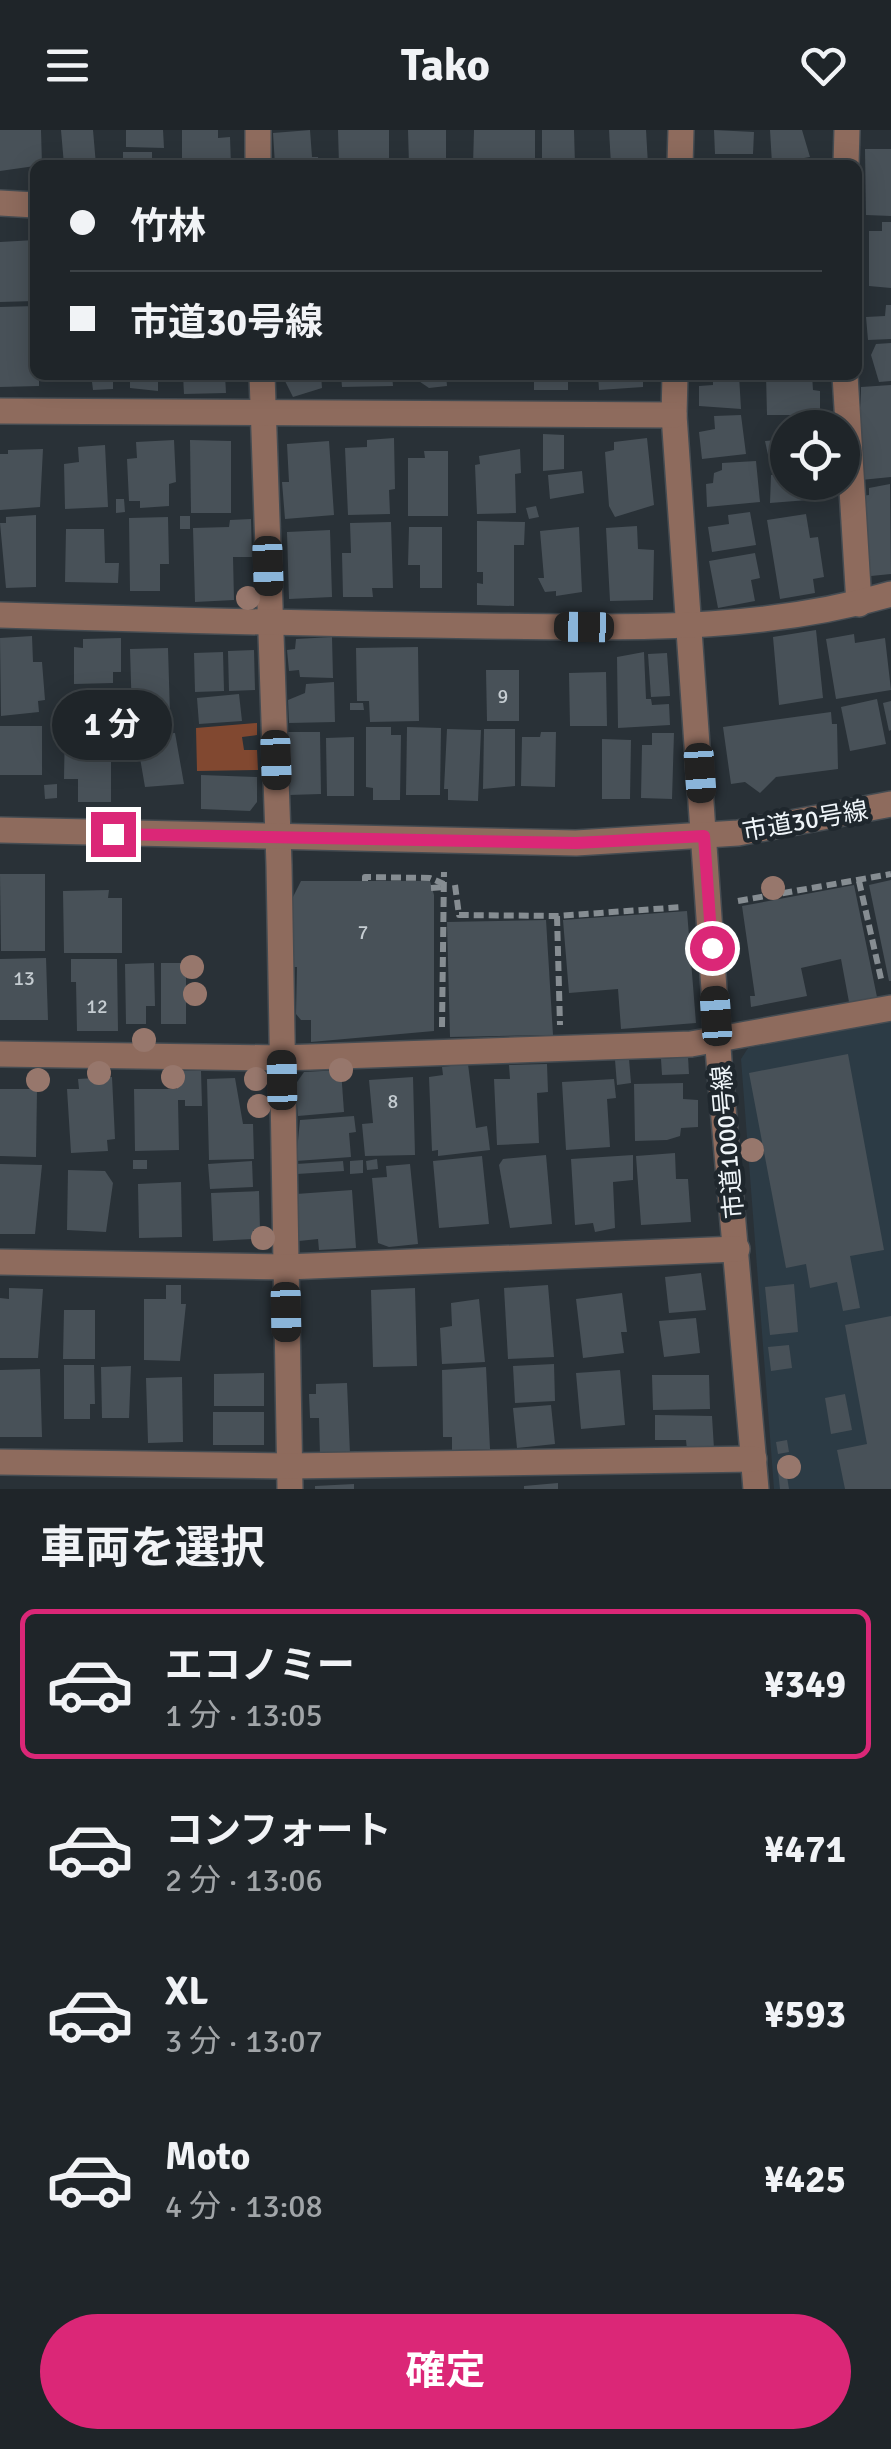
<!DOCTYPE html>
<html lang="ja">
<head>
<meta charset="utf-8">
<style>
	:root { --surface:#1f2529; --page:#272d31; --text:#f1f3f6; --muted:#a1a5a8; --line:#3c4246; --accent:#db2777 }
	body { margin:0; font-family:Signika,"Noto Sans JP",sans-serif; background:var(--page); color:var(--text); height:100vh; display:flex; flex-direction:column; font-size:38px; white-space:nowrap }
	* { box-sizing:border-box; margin:0 }
	p { font-size:32px; color:var(--muted) }
	.icon { flex:none; width:55px; height:55px; fill:none; stroke:currentColor; stroke-width:2; stroke-linecap:round; stroke-linejoin:round }
	.map { position:relative; height:1359px; overflow:hidden }
	.panel { display:flex; flex-direction:column; background:var(--surface); flex:1 }
	.panel>* { flex:none }
	.top-card { position:absolute; left:30px; top:30px; width:832px; height:220px; border-radius:15px; box-shadow:0 5px 25px #0003,0 0 0 2px var(--line); display:grid; align-content:center; height:220px; padding:0 40px; background:var(--surface) }
	.fabs { position:absolute; left:770px; top:280px; display:grid; gap:20px }
	.fabs a { display:grid; place-items:center; width:90px; height:90px; border-radius:50%; background:var(--surface); box-shadow:0 5px 25px #0003,0 0 0 2px var(--line); font-size:50px }
	.end { position:absolute; width:45px; height:45px; margin:-22px; border:12px solid #db2777; background:#fff; box-shadow:0 0 0 5px #fff }
	.from { border-radius:50% }
	.bubble { position:absolute; height:70px; border-radius:35px; background:var(--surface); box-shadow:0 5px 25px #0003,0 0 0 2px var(--line); font-size:32px; font-weight:700; line-height:70px; text-align:center }
	.car { position:absolute; width:30px; height:60px; margin:-30px -15px; border-radius:12px; box-shadow:0 0 8px 2px #0007; background:linear-gradient(#222 24%,#8ab4d8 0 40%,#222 0 76%,#8ab4d8 0 86%,#222 0) }
	.top-card b { display:flex; align-items:center; gap:35px; height:95px; font-size:38px }
	.top-card b+b { border-top:2px solid var(--line) }
	.top-card i { width:25px; height:25px; background:var(--text) }
	ul { padding:0; list-style:none }
	li { display:flex; align-items:center; gap:30px; height:150px; margin:0 20px 15px; padding:0 20px; border:5px solid transparent; border-radius:15px }
	li div { flex:1 }
	li b { display:block; font-size:38px }
	li em { font-style:normal; font-weight:700 }
	li.selected { border-color:var(--accent) }
	li>.icon { width:90px; height:90px; stroke-width:1.5 }
	h2 { padding:0 40px; font-size:45px; line-height:120px }
	.action { display:flex; gap:20px; margin-top:auto; padding:20px 40px }
	.action a { flex:1; height:115px; border-radius:60px; background:var(--accent); color:#fff; font-size:40px; font-weight:700; line-height:115px; text-align:center }
	header { display:flex; justify-content:space-between; align-items:center; height:130px; padding:0 40px; background:var(--surface); font-size:45px; font-weight:700 }
	.map>svg:first-child { display:block }
	.built { fill:#2c3b45 }
	.green { fill:#814830 }
	.building { fill:#485158 }
	.lines { fill:none; stroke-linecap:round; stroke-linejoin:round }
	.minor-casing { stroke:#454c52; stroke-width:28 }
	.path { stroke:#868d92; stroke-width:6; stroke-dasharray:10 5; stroke-linecap:butt }
	.minor { stroke:#8e6b5d; stroke-width:25 }
	.tree { fill:#97776c }
	.route { stroke:#db2777; stroke-width:12 }
	.labels { text-anchor:middle; stroke-width:9; stroke-linejoin:round; paint-order:stroke }
	.number-label { font-size:20px; fill:#c5ccd1 }
	.street-label { font-size:25px; fill:#eff5f9; stroke:#1f272d }
</style>
</head>
<body>
<header><svg class="icon" aria-label="menu" viewBox="0 0 24 24"><path d="M4 6h16M4 12h16M4 18h16"/></svg>Tako<svg class="icon" aria-label="heart" viewBox="0 0 24 24"><path d="M12 20l-8-8c-3-5 5-10 8-4 3-6 11-1 8 4z"/></svg></header>
<div class="map">
<svg width="891" height="1359" viewBox="0 0 891 1359">
	<rect width="100%" height="100%" fill="#293137"/>
	<!-- built -->
	<polygon class="built" points="891,890 891,1359 774,1359 741,929 748,918"/>
	<!-- green -->
	<polygon class="green" points="257,593 257,605 242,607 244,620 257,620 258,640 197,641 196,598"/>
	<!-- building -->
	<g class="building">
		<polygon points="0,0 41,0 42,35 0,41"/>
		<polygon points="61,0 93,0 96,35 64,35"/>
		<polygon points="126,0 163,0 164,18 126,17"/>
		<polygon points="182,0 218,0 218,8 230,7 231,35 182,35"/>
		<polygon points="310,0 312,27 318,27 319,35 275,35 273,3"/>
		<polygon points="338,0 389,0 389,35 339,35"/>
		<polygon points="408,0 446,0 446,35 409,35"/>
		<polygon points="474,0 535,0 535,34 473,35"/>
		<polygon points="542,0 574,0 575,35 542,35"/>
		<polygon points="609,0 646,0 648,35 611,35"/>
		<polygon points="714,0 754,2 753,24 715,24"/>
		<polygon points="770,0 802,0 810,27 804,28 805,34 772,34"/>
		<polygon points="865,19 891,19 891,86 866,85"/>
		<rect x="123" y="22" width="29" height="13"/>
		<polygon points="882,92 891,92 891,158 869,156 869,101 882,101"/>
		<polygon points="35,110 35,171 0,172 0,112"/>
		<polygon points="886,175 891,175 891,209 868,210 866,187 885,186"/>
		<polygon points="35,176 35,245 39,245 39,256 0,257 0,177"/>
		<polygon points="891,213 891,251 879,252 871,225 876,214"/>
		<polygon points="63,245 113,245 113,259 93,260 92,252 63,250"/>
		<polygon points="130,245 158,245 158,261 130,258"/>
		<polygon points="183,245 225,245 226,263 184,264"/>
		<polygon points="282,245 321,245 322,258 293,267"/>
		<polygon points="341,245 392,245 393,256 342,257"/>
		<polygon points="410,245 446,245 447,256 429,258"/>
		<rect x="534" y="245" width="34" height="15"/>
		<polygon points="598,245 643,245 643,257 599,260"/>
		<polygon points="713,245 739,245 741,279 699,276 699,256 713,255"/>
		<polygon points="766,245 812,245 813,260 820,261 820,285 767,285"/>
		<polygon points="891,255 891,347 861,350 861,257"/>
		<polygon points="741,285 746,324 702,329 699,302 715,299 714,286"/>
		<polygon points="543,304 564,305 564,339 543,341"/>
		<polygon points="394,308 395,359 389,360 390,384 348,385 345,318 367,317 367,310"/>
		<polygon points="647,308 654,375 615,387 609,376 605,322 614,320 614,312"/>
		<polygon points="788,309 788,337 771,339 765,311"/>
		<polygon points="174,310 176,352 169,354 169,376 140,378 140,371 129,371 127,329 137,328 136,312"/>
		<polygon points="190,310 231,311 231,383 191,383"/>
		<polygon points="329,311 334,385 285,389 282,352 289,352 287,314"/>
		<polygon points="105,315 108,377 65,379 64,334 79,332 78,317"/>
		<polygon points="43,319 40,377 0,380 0,324 8,324 8,320"/>
		<polygon points="520,319 521,343 515,344 516,383 477,384 475,335 480,334 479,326"/>
		<polygon points="424,321 448,321 448,386 408,386 408,328 425,328"/>
		<polygon points="756,331 760,372 707,377 706,354 713,353 714,343 722,340 722,333"/>
		<polygon points="582,341 584,363 550,369 548,345"/>
		<polygon points="788,343 788,352 806,354 808,370 770,373 771,345"/>
		<polygon points="890,354 891,444 871,446 860,390 867,389 861,366 869,365 869,358"/>
		<polygon points="116,369 124,369 125,382 116,383"/>
		<polygon points="536,376 539,387 529,389 526,378"/>
		<polygon points="750,382 756,415 712,422 708,397 729,394 728,385"/>
		<polygon points="806,384 810,408 818,407 824,447 813,449 815,463 780,469 767,390"/>
		<polygon points="36,385 36,457 6,458 0,393 6,393 6,387"/>
		<rect x="180" y="386" width="10" height="13"/>
		<polygon points="168,387 169,434 160,434 160,461 130,461 129,388"/>
		<polygon points="251,389 252,427 233,427 234,470 195,472 193,398 229,397 230,390"/>
		<polygon points="477,391 525,392 524,415 514,415 514,476 477,475 477,453 483,454 483,442 477,442"/>
		<polygon points="391,392 393,458 372,458 373,467 343,467 342,423 351,423 350,393"/>
		<polygon points="637,396 638,419 654,420 653,470 610,471 606,398"/>
		<polygon points="409,397 442,397 442,458 420,458 420,435 408,435"/>
		<polygon points="579,397 582,462 556,466 556,461 545,462 538,448 544,448 540,401"/>
		<polygon points="66,399 104,399 105,433 119,433 118,453 65,452"/>
		<polygon points="330,400 332,467 289,469 287,402"/>
		<polygon points="755,423 760,448 751,450 755,471 718,478 709,431"/>
		<polygon points="816,500 823,568 779,575 773,507"/>
		<polygon points="854,504 855,513 885,508 891,560 836,569 826,509"/>
		<polygon points="32,506 33,532 42,532 45,570 38,571 39,582 1,586 0,508"/>
		<polygon points="332,507 333,548 300,547 299,540 289,541 287,520 295,519 296,509"/>
		<polygon points="121,508 121,542 113,542 113,553 74,554 74,517 83,518 83,509"/>
		<polygon points="418,517 419,591 370,592 369,571 357,571 356,518"/>
		<polygon points="168,518 170,585 132,586 130,519"/>
		<polygon points="254,520 255,560 229,561 228,521"/>
		<polygon points="223,522 224,561 195,562 194,523"/>
		<polygon points="644,522 646,569 651,569 652,575 669,574 670,595 618,598 617,527"/>
		<polygon points="667,523 670,566 651,567 648,524"/>
		<polygon points="486,540 519,540 519,591 487,591"/>
		<polygon points="606,542 607,596 570,596 569,543"/>
		<polygon points="334,552 335,592 289,593 288,570 305,563 306,554"/>
		<polygon points="239,564 242,591 199,594 197,568"/>
		<polygon points="877,569 886,614 850,621 841,577"/>
		<polygon points="891,571 891,600 889,601 883,573"/>
		<polygon points="350,573 363,573 364,580 350,580"/>
		<polygon points="831,582 832,594 837,594 838,639 776,647 760,663 745,652 731,654 723,597"/>
		<polygon points="65,593 102,593 102,604 111,604 111,672 78,672 78,649 64,649"/>
		<rect x="0" y="596" width="42" height="49"/>
		<polygon points="155,597 155,604 175,603 184,654 145,657 135,599"/>
		<polygon points="366,597 391,597 391,605 401,605 400,670 373,670 373,658 366,657"/>
		<polygon points="407,597 441,598 440,665 406,665"/>
		<polygon points="447,599 481,600 478,671 448,670 448,659 444,659"/>
		<polygon points="484,599 515,599 515,656 483,659"/>
		<polygon points="288,602 320,602 321,664 289,665"/>
		<polygon points="541,602 556,602 555,657 521,656 522,607 540,607"/>
		<polygon points="652,603 674,603 672,669 641,668 642,615 652,615"/>
		<polygon points="354,607 354,666 327,666 326,608"/>
		<polygon points="602,609 631,610 630,669 602,669"/>
		<polygon points="201,645 257,647 257,672 250,681 201,679"/>
		<polygon points="57,654 57,668 45,669 44,655"/>
		<polygon points="0,744 45,744 45,821 1,821"/>
		<polygon points="891,750 891,851 889,851 869,755"/>
		<polygon points="301,751 430,751 434,765 434,901 311,912 311,890 301,890 296,884 297,837 293,837 293,767"/>
		<polygon points="854,755 877,867 849,872 841,829 801,838 807,866 751,877 750,866 755,866 742,776"/>
		<polygon points="109,760 108,768 122,768 122,823 64,823 63,761"/>
		<polygon points="687,781 696,893 621,899 618,859 569,863 563,790"/>
		<polygon points="546,790 553,905 450,907 447,792"/>
		<polygon points="46,828 48,890 0,890 0,829"/>
		<polygon points="71,829 117,829 118,901 77,901 76,852 71,852"/>
		<polygon points="154,833 155,876 146,876 146,894 126,894 125,834"/>
		<rect x="161" y="833" width="25" height="61"/>
		<polygon points="848,924 884,1120 850,1126 860,1178 843,1181 837,1152 810,1158 806,1134 786,1138 749,943"/>
		<polygon points="688,927 689,944 662,945 661,929"/>
		<polygon points="629,929 631,953 617,955 615,930"/>
		<polygon points="468,934 476,998 487,996 490,1020 438,1026 438,1020 432,1021 429,947 443,945 442,937"/>
		<polygon points="547,934 548,962 537,963 539,1013 497,1015 494,949 510,949 509,935"/>
		<polygon points="341,940 344,982 298,986 295,955 304,942"/>
		<polygon points="177,941 201,941 202,976 185,976 185,970 178,970 179,1020 135,1021 134,959 177,959"/>
		<polygon points="112,947 115,1009 107,1010 108,1021 71,1023 67,959 79,959 78,949"/>
		<polygon points="413,947 415,1025 365,1026 362,994 373,993 369,950"/>
		<polygon points="235,948 243,994 253,994 254,1029 209,1030 207,949"/>
		<polygon points="614,949 616,968 607,969 610,1017 566,1020 562,952"/>
		<polygon points="683,953 683,969 698,970 698,997 681,998 680,1006 667,1010 635,1011 634,954"/>
		<polygon points="0,959 37,959 36,1027 0,1026"/>
		<polygon points="354,986 356,1002 349,1003 351,1027 296,1031 300,990"/>
		<polygon points="675,1023 676,1049 688,1049 691,1092 641,1095 636,1026"/>
		<polygon points="546,1025 552,1094 510,1098 499,1035 503,1029"/>
		<polygon points="633,1025 633,1050 613,1052 615,1098 595,1102 593,1093 575,1095 571,1029"/>
		<polygon points="482,1026 489,1094 439,1098 433,1031"/>
		<polygon points="377,1029 378,1039 367,1040 366,1031"/>
		<rect x="133" y="1030" width="14" height="9"/>
		<polygon points="363,1030 363,1043 350,1044 350,1031"/>
		<polygon points="252,1031 253,1057 210,1059 208,1034"/>
		<polygon points="343,1031 344,1041 297,1044 296,1034"/>
		<polygon points="0,1034 42,1035 35,1104 0,1104"/>
		<polygon points="410,1034 418,1114 389,1117 378,1113 372,1048 387,1047 386,1036"/>
		<polygon points="68,1040 105,1041 113,1053 106,1102 67,1100"/>
		<polygon points="181,1052 182,1107 139,1108 138,1054"/>
		<polygon points="352,1060 356,1118 319,1120 318,1109 299,1111 296,1064"/>
		<polygon points="259,1061 260,1100 253,1100 253,1109 213,1111 211,1063"/>
		<polygon points="701,1143 706,1180 669,1183 665,1147"/>
		<polygon points="794,1154 798,1202 770,1205 765,1157"/>
		<polygon points="166,1155 181,1155 181,1174 186,1174 180,1231 144,1230 144,1169 166,1169"/>
		<polygon points="548,1155 554,1227 508,1229 504,1158"/>
		<polygon points="9,1158 43,1159 38,1228 0,1228 0,1168 9,1169"/>
		<polygon points="415,1158 417,1236 373,1237 371,1160"/>
		<polygon points="622,1163 627,1202 621,1202 624,1223 583,1228 576,1169"/>
		<polygon points="479,1169 485,1232 442,1234 440,1198 452,1196 451,1173"/>
		<polygon points="64,1180 95,1180 95,1229 63,1229"/>
		<polygon points="891,1186 891,1359 845,1359 837,1320 867,1314 845,1195"/>
		<polygon points="696,1188 700,1223 664,1227 659,1191"/>
		<polygon points="789,1215 792,1238 771,1241 768,1217"/>
		<polygon points="554,1234 555,1271 515,1273 513,1236"/>
		<polygon points="64,1235 94,1235 95,1274 90,1274 90,1289 64,1289"/>
		<polygon points="131,1236 129,1288 102,1288 101,1237"/>
		<polygon points="486,1237 490,1319 452,1320 452,1307 443,1307 442,1240"/>
		<polygon points="40,1239 42,1307 0,1307 0,1240"/>
		<polygon points="620,1240 625,1295 581,1299 576,1243"/>
		<polygon points="264,1243 264,1276 214,1276 214,1244"/>
		<polygon points="652,1245 709,1245 710,1279 653,1280"/>
		<polygon points="182,1247 183,1312 148,1313 146,1248"/>
		<polygon points="347,1253 350,1324 320,1325 319,1288 310,1288 309,1264 316,1264 316,1254"/>
		<polygon points="845,1264 852,1300 831,1304 825,1268"/>
		<polygon points="551,1275 555,1314 517,1318 513,1278"/>
		<rect x="213" y="1282" width="51" height="33"/>
		<polygon points="655,1285 712,1286 714,1319 687,1320 686,1310 655,1310"/>
		<polygon points="787,1310 789,1322 778,1324 776,1312"/>
		<polygon points="786,1340 789,1359 780,1359 778,1341"/>
		<polygon points="558,1353 558,1359 524,1359 524,1356"/>
		<polygon points="354,1354 354,1359 315,1359 315,1356"/>
	</g>
	<g class="lines">
		<!-- minor casing -->
		<g class="minor-casing">
			<g id="minor">
				<polyline points="258,0 258,35"/>
				<polyline points="680,35 681,0"/>
				<polyline points="846,35 847,0"/>
				<polyline points="0,73 35,75"/>
				<polyline points="262,245 279,735 290,1359"/>
				<polyline points="675,245 674,285 719,931 756,1359"/>
				<polyline points="845,245 859,474"/>
				<polyline points="0,281 674,285"/>
				<path d="M0 485C162 490 323 494 485 496 622 497 758 503 891 464"/>
				<polyline points="0,700 576,713 738,703 891,674"/>
				<polyline points="0,924 281,928 691,914 891,878"/>
				<polyline points="0,1132 286,1137 737,1119"/>
				<polyline points="0,1332 289,1336 754,1329"/>
			</g>
		</g>
		<!-- path -->
		<g class="path">
			<polyline points="365,751 365,747 430,748 444,754"/>
			<polyline points="859,751 882,853"/>
			<polyline points="455,755 459,785 557,786 683,777"/>
			<polyline points="431,758 444,757"/>
			<polyline points="738,771 891,744"/>
			<polyline points="557,786 560,895"/>
			<polyline points="442,897 444,742"/>
		</g>
		<!-- minor -->
		<use href="#minor" class="minor"/>
	</g>
	<!-- trees -->
	<g class="tree">
		<circle cx="248" cy="468" r="12"/>
		<circle cx="773" cy="758" r="12"/>
		<circle cx="192" cy="837" r="12"/>
		<circle cx="195" cy="864" r="12"/>
		<circle cx="144" cy="910" r="12"/>
		<circle cx="341" cy="940" r="12"/>
		<circle cx="99" cy="943" r="12"/>
		<circle cx="173" cy="947" r="12"/>
		<circle cx="256" cy="949" r="12"/>
		<circle cx="38" cy="950" r="12"/>
		<circle cx="259" cy="976" r="12"/>
		<circle cx="752" cy="1020" r="12"/>
		<circle cx="263" cy="1108" r="12"/>
		<circle cx="789" cy="1337" r="12"/>
	</g>
	<g class="lines">
		<!-- route -->
		<polyline class="route" points="113,704 576,713 704,706 712,818"/>
	</g>
	<g class="labels">
		<!-- number labels -->
		<g class="number-label">
			<text x="503" y="573">9</text>
			<text x="363" y="809">7</text>
			<text x="24" y="855">13</text>
			<text x="97" y="883">12</text>
			<text x="393" y="978">8</text>
		</g>
		<!-- street labels -->
		<g class="street-label">
			<text transform="translate(805 690) rotate(-10)" y="9">市道30号線</text>
			<text transform="translate(727 1012) rotate(-95)" y="9">市道1000号線</text>
		</g>
	</g>
</svg>
<div class="fabs">
<a><svg class="icon" aria-label="locate" viewBox="0 0 24 24"><circle cx="12" cy="12" r="6"/><path d="M12 2v4M12 18v4M2 12h4M18 12h4"/></svg></a>
</div>
<i class="end from" style="left:712px;top:818px"></i>
<i class="end" style="left:113px;top:704px"></i>
<div class="bubble" style="left:52px;top:560px;width:120px">1 分</div>
<i class="car" style="left:268px;top:436px;rotate:178deg"></i>
<i class="car" style="left:584px;top:497px;rotate:271deg"></i>
<i class="car" style="left:276px;top:630px;rotate:178deg"></i>
<i class="car" style="left:700px;top:643px;rotate:176deg"></i>
<i class="car" style="left:716px;top:886px;rotate:356deg"></i>
<i class="car" style="left:282px;top:950px;rotate:359deg"></i>
<i class="car" style="left:286px;top:1182px;rotate:179deg"></i>
<div class="top-card">
<b><i class="from"></i>竹林</b>
<b><i></i>市道30号線</b>
</div>
</div>
<section class="panel">
<h2>車両を選択</h2>
<ul>
<li class="selected"><svg class="icon" aria-label="car" viewBox="0 0 24 24"><path d="M5 17H2v-5l4-1 3-4h7l3 4 3 1v5h-3M9 17h6M6 11h13"/><circle cx="7" cy="17" r="2"/><circle cx="17" cy="17" r="2"/></svg><div><b>エコノミー</b><p>1 分 · 13:05</p></div><em>¥349</em></li>
<li><svg class="icon" aria-label="car" viewBox="0 0 24 24"><path d="M5 17H2v-5l4-1 3-4h7l3 4 3 1v5h-3M9 17h6M6 11h13"/><circle cx="7" cy="17" r="2"/><circle cx="17" cy="17" r="2"/></svg><div><b>コンフォート</b><p>2 分 · 13:06</p></div><em>¥471</em></li>
<li><svg class="icon" aria-label="car" viewBox="0 0 24 24"><path d="M5 17H2v-5l4-1 3-4h7l3 4 3 1v5h-3M9 17h6M6 11h13"/><circle cx="7" cy="17" r="2"/><circle cx="17" cy="17" r="2"/></svg><div><b>XL</b><p>3 分 · 13:07</p></div><em>¥593</em></li>
<li><svg class="icon" aria-label="car" viewBox="0 0 24 24"><path d="M5 17H2v-5l4-1 3-4h7l3 4 3 1v5h-3M9 17h6M6 11h13"/><circle cx="7" cy="17" r="2"/><circle cx="17" cy="17" r="2"/></svg><div><b>Moto</b><p>4 分 · 13:08</p></div><em>¥425</em></li>
</ul>
<div class="action"><a>確定</a></div>
</section>
</body>
</html>
